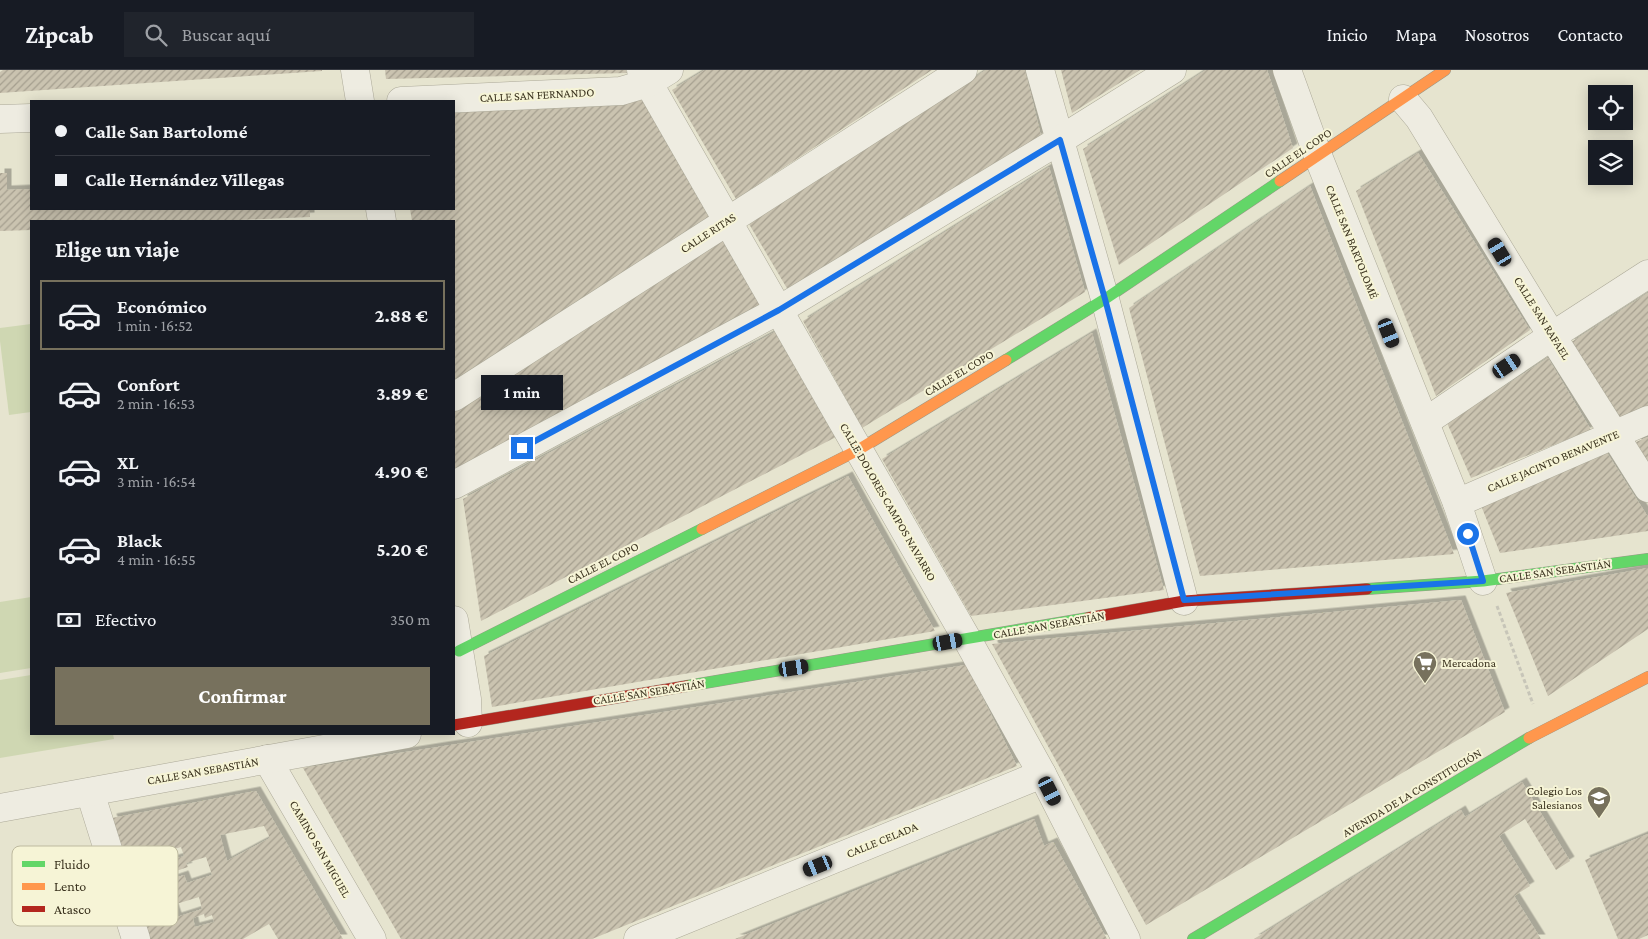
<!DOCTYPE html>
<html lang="es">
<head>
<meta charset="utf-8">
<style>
	:root { --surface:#171b24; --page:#20242c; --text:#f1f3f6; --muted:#9ea1a6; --line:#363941; --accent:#77715d }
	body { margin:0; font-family:"Crimson Pro",serif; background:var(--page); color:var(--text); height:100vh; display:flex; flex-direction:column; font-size:19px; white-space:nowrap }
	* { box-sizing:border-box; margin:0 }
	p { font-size:16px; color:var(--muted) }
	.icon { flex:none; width:28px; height:28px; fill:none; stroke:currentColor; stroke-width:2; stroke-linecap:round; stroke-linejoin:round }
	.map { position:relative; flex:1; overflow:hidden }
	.details { position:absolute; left:30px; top:150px; width:425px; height:515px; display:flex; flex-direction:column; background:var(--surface); border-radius:0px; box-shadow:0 2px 12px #0003 }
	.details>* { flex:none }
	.banner { position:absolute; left:30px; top:30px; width:425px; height:110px; border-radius:0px; box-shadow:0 2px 12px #0003; display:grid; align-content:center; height:110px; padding:0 25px; background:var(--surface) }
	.buttons { position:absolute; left:1588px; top:15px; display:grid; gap:10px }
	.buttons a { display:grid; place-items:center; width:45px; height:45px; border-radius:0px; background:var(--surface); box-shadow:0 2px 12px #0003; font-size:25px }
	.end { position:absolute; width:22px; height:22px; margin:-11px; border:6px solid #1a73e8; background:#fff; box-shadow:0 0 0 2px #fff }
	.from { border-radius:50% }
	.bubble { position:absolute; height:35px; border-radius:0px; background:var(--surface); box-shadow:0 2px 12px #0003; font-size:16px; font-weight:700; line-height:35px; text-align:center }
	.car { position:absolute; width:15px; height:30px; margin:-15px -8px; border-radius:6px; box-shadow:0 0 4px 1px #0007; background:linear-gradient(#222 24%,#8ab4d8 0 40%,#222 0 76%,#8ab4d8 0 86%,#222 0) }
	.banner b { display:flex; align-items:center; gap:18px; height:48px; font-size:19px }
	.banner b+b { border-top:1px solid var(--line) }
	.banner i { width:12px; height:12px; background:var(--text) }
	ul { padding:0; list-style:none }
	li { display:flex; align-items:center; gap:15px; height:70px; margin:0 10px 8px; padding:0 15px; border:2px solid transparent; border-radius:0px }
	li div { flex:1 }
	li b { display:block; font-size:19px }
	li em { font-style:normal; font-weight:700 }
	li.selected { border-color:var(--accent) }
	li>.icon { width:45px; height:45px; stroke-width:1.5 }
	h2 { padding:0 25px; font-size:22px; line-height:60px }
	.pay { display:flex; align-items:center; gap:12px; height:55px; padding:0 25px; font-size:19px }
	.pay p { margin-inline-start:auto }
	.button { display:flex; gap:10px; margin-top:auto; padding:10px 25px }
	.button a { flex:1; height:58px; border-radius:0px; background:var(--accent); color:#fff; font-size:20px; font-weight:700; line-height:58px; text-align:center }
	header { display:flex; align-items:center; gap:30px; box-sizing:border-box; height:70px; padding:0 25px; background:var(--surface); border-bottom:1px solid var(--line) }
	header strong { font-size:24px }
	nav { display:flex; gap:28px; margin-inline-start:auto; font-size:18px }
	.search { width:350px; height:45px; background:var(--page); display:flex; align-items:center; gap:12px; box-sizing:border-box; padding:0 18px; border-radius:0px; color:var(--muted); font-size:19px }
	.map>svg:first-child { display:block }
	.garden { fill:#cfd7b2 }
	.building { fill:url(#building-hatch); fill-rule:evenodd; filter:url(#shadow) }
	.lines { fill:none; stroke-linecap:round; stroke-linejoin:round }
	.street-casing { stroke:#aca998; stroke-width:29 }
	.fast-casing { stroke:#9b9888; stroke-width:12 }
	.slow-casing { stroke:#9b9888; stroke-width:12 }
	.jam-casing { stroke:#9b9888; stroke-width:12 }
	.path { stroke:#c7c5b8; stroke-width:3; stroke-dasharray:4 2.5; stroke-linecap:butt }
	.street { stroke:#eeece1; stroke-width:28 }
	.fast { stroke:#63d668; stroke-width:11 }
	.slow { stroke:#ff974d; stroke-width:11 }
	.jam { stroke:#b3261e; stroke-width:11 }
	.route { stroke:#1a73e8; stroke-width:6 }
	.labels { text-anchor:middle; stroke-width:4; stroke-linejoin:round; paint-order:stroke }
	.street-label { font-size:12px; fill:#3b331f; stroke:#f6f4d6 }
	.poi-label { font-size:12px; fill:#3b331f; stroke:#f6f4d6; text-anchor:start }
	.key { fill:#f6f4d6; stroke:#beba9f; stroke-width:1 }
	.key-label { font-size:14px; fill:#3b331f }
</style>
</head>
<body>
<header>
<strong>Zipcab</strong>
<div class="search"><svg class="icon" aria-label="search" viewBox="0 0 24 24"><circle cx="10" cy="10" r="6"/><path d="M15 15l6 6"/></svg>Buscar aquí</div>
<nav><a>Inicio</a><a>Mapa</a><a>Nosotros</a><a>Contacto</a></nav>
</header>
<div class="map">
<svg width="1648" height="869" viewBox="0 0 1648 869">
	<defs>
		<pattern id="building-hatch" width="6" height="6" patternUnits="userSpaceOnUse" patternTransform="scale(1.25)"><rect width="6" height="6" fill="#cac3b0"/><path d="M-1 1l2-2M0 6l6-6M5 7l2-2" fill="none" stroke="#a59f8f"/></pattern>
		<filter id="shadow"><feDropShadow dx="4.5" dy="-4.5" stdDeviation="0" flood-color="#0004"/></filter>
	</defs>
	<rect width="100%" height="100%" fill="#e6e4cf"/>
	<!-- garden -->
	<g class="garden">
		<polygon points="31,254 31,342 9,345 0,271 0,258"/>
		<polygon points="31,527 31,598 0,603 0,532"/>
		<polygon points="31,605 31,664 113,664 114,669 0,688 0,610"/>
	</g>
	<!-- building -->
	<g class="building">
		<polygon points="3,0 322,0 322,1 0,23 0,2"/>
		<polygon points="385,0 626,0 627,3 386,9"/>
		<polygon points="705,0 932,0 736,129 672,20"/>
		<polygon points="986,0 1025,0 1041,66 788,220 749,154"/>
		<polygon points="1061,0 1140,0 1072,43"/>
		<polygon points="1206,0 1267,0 1293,78 1119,195 1083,79"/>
		<polygon points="648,30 713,146 454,313 454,151 412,151 410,139 454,139 454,42"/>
		<polygon points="1418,83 1530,260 1436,326 1356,121"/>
		<polygon points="1049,97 1085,222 862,358 803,251"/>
		<polygon points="0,103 7,103 7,120 31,119 31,139 310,139 310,147 217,151 31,151 31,160 0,161"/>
		<polygon points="1310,116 1454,484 1200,506 1129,238"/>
		<polygon points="722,164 765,235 455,402 454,342"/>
		<polygon points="1648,223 1648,336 1619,349 1570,273"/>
		<polygon points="775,262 836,367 481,551 463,429"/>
		<polygon points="1092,263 1164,520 971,546 882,389"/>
		<polygon points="1548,288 1591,360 1471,408 1447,353"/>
		<polygon points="1648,367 1648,392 1636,372"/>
		<polygon points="1607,383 1648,447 1648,461 1500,483 1480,433"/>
		<polygon points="848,406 935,561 492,637 484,586"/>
		<polygon points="1648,498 1648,559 1548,626 1506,523"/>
		<polygon points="1461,530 1505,642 1146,855 992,574"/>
		<polygon points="966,595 1017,696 592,869 401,869 303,698"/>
		<polygon points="1522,712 1570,791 1556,800 1525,749 1499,766 1530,816 1514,826 1541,869 1254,869 1461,740 1465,747"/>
		<path d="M256 721 343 869H278L269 854 243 869H150L112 748ZM264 756 270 768 227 791 220 765ZM181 777 184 786 161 793 158 784ZM206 787 212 805 187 813 184 805 166 811 164 805 188 797 186 793ZM199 827 202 839 177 847 173 835ZM204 844 205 848 212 845 214 852 195 857 193 848Z"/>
		<polygon points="1034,749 1044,776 1053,772 1107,869 735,869"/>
		<polygon points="1648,764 1648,865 1639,869 1618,869 1585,790"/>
	</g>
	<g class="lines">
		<!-- street casing -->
		<g class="street-casing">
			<g id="street">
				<polyline points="355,0 360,31"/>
				<polyline points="641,0 967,569 1042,704 1126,869"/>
				<polyline points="1040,0 1105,229 1184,531"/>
				<polyline points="1287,0 1318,86 1457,433 1483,511"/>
				<polyline points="1403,29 1419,48 1552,266 1648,418"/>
				<polyline points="401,31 621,21 648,13 669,0"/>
				<polyline points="0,49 31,48"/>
				<polyline points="380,139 382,151"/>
				<polyline points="454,327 963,0"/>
				<polyline points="1425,352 1552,266 1648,204"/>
				<polyline points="454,415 779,240 1060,70 1172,0"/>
				<polyline points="1457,433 1648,350"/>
				<polyline points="454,550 467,629 468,653"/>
				<polyline points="267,689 372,869"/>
				<polyline points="90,722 136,869"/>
				<polyline points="0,738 407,664"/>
				<polyline points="638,869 1042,704"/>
			</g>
		</g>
		<!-- fast casing -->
		<g class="fast-casing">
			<g id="fast">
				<polyline points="1006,290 1105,229 1280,111"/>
				<polyline points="1367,519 1483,511 1648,489"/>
				<polyline points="459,581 702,459"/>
				<polyline points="687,616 1088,548"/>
				<polyline points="1193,869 1529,668"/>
			</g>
		</g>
		<!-- slow casing -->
		<g class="slow-casing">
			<g id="slow">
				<polyline points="1280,111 1445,0"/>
				<polyline points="702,459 858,380 1006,290"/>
				<polyline points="1529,668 1648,607"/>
			</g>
		</g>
		<!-- jam casing -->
		<g class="jam-casing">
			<g id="jam">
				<polyline points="1088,548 1184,531 1367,519"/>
				<polyline points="454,655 687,616"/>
			</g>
		</g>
		<!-- path -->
		<polyline class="path" points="1497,536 1533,634"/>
		<!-- street -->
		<use href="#street" class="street"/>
		<!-- fast -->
		<use href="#fast" class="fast"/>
		<!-- slow -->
		<use href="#slow" class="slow"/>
		<!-- jam -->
		<use href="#jam" class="jam"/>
	</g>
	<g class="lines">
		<!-- route -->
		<polyline class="route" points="522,378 779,240 1060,70 1105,229 1184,530 1483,511 1468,464"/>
	</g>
	<!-- icons -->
	<defs>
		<g id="supermarket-pin" transform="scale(1.25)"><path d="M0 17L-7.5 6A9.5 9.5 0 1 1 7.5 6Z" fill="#77715d" stroke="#f6f4d6"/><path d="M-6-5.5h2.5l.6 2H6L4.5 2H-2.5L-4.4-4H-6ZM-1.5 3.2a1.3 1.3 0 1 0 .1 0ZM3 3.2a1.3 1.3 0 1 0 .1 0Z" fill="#fff"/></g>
		<g id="school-pin" transform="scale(1.25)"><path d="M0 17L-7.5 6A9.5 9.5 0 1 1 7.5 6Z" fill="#77715d" stroke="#f6f4d6"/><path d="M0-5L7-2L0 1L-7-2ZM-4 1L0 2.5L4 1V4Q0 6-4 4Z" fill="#fff"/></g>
	</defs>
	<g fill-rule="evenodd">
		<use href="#supermarket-pin" x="1425" y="593"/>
		<use href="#school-pin" x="1599" y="728"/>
	</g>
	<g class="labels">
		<!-- street labels -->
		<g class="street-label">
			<text transform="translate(537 25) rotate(-3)" y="4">CALLE SAN FERNANDO</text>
			<text transform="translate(1298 83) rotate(-34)" y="4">CALLE EL COPO</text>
			<text transform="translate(708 163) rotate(-33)" y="4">CALLE RITAS</text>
			<text transform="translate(1352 172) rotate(68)" y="4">CALLE SAN BARTOLOMÉ</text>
			<text transform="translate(1542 248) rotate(58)" y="4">CALLE SAN RAFAEL</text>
			<text transform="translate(959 303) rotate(-31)" y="4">CALLE EL COPO</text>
			<text transform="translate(1553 391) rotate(-23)" y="4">CALLE JACINTO BENAVENTE</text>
			<text transform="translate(888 432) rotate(60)" y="4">CALLE DOLORES CAMPOS NAVARRO</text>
			<text transform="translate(603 493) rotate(-27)" y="4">CALLE EL COPO</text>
			<text transform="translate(1555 501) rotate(-8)" y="4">CALLE SAN SEBASTIÁN</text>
			<text transform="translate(1049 555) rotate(-10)" y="4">CALLE SAN SEBASTIÁN</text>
			<text transform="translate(649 622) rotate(-9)" y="4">CALLE SAN SEBASTIÁN</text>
			<text transform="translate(203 701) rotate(-10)" y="4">CALLE SAN SEBASTIÁN</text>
			<text transform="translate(1412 723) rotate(-31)" y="4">AVENIDA DE LA CONSTITUCIÓN</text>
			<text transform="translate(882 770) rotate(-22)" y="4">CALLE CELADA</text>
			<text transform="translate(320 779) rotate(60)" y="4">CAMINO SAN MIGUEL</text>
		</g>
		<!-- poi labels -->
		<g class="poi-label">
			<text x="1442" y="597">Mercadona</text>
			<text x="1582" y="725" text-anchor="end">Colegio Los<tspan x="1582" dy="14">Salesianos</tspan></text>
		</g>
	</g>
	<!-- legend -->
	<rect x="12" y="776" width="166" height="80" rx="8" class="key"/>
	<rect x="22" y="791" width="23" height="6" fill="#63d668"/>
	<rect x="22" y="813" width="23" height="7" fill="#ff974d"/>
	<rect x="22" y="836" width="23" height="6" fill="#b3261e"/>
	<g class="key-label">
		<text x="54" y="799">Fluido</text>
		<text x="54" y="821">Lento</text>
		<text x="54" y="844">Atasco</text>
	</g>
</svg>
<div class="buttons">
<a><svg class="icon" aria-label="locate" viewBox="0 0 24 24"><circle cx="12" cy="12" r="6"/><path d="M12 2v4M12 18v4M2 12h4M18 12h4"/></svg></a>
<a><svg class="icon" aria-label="layers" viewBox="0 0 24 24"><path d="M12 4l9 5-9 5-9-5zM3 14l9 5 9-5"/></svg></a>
</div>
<i class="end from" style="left:1468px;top:464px"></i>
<i class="end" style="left:522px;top:378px"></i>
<div class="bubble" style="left:481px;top:305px;width:82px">1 min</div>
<i class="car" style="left:1500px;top:182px;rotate:329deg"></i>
<i class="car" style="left:1389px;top:263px;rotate:158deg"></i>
<i class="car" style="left:1507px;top:296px;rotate:56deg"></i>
<i class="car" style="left:948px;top:572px;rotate:80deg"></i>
<i class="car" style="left:794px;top:598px;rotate:81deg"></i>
<i class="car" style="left:1050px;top:721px;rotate:153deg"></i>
<i class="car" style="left:818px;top:796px;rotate:248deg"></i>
<div class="banner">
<b><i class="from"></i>Calle San Bartolomé</b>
<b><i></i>Calle Hernández Villegas</b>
</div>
<section class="details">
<h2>Elige un viaje</h2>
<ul>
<li class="selected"><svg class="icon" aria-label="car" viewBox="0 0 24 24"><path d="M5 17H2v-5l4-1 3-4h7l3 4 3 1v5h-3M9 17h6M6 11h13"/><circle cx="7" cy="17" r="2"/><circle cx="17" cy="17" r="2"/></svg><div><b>Económico</b><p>1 min · 16:52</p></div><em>2.88 €</em></li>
<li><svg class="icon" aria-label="car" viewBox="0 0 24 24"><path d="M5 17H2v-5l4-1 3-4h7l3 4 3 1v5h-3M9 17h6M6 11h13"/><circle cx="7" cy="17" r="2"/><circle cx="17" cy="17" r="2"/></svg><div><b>Confort</b><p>2 min · 16:53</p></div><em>3.89 €</em></li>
<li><svg class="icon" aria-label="car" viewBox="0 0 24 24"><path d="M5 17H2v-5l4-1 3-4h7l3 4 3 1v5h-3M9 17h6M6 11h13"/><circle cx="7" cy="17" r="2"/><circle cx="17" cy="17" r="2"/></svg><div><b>XL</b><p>3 min · 16:54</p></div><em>4.90 €</em></li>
<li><svg class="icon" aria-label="car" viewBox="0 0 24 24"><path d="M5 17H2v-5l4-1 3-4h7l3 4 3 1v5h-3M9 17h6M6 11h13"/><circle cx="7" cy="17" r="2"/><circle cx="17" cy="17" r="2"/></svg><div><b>Black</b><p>4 min · 16:55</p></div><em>5.20 €</em></li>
</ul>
<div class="pay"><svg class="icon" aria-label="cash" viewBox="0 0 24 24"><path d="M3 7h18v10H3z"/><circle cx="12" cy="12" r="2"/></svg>Efectivo<p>350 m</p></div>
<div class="button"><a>Confirmar</a></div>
</section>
</div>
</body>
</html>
